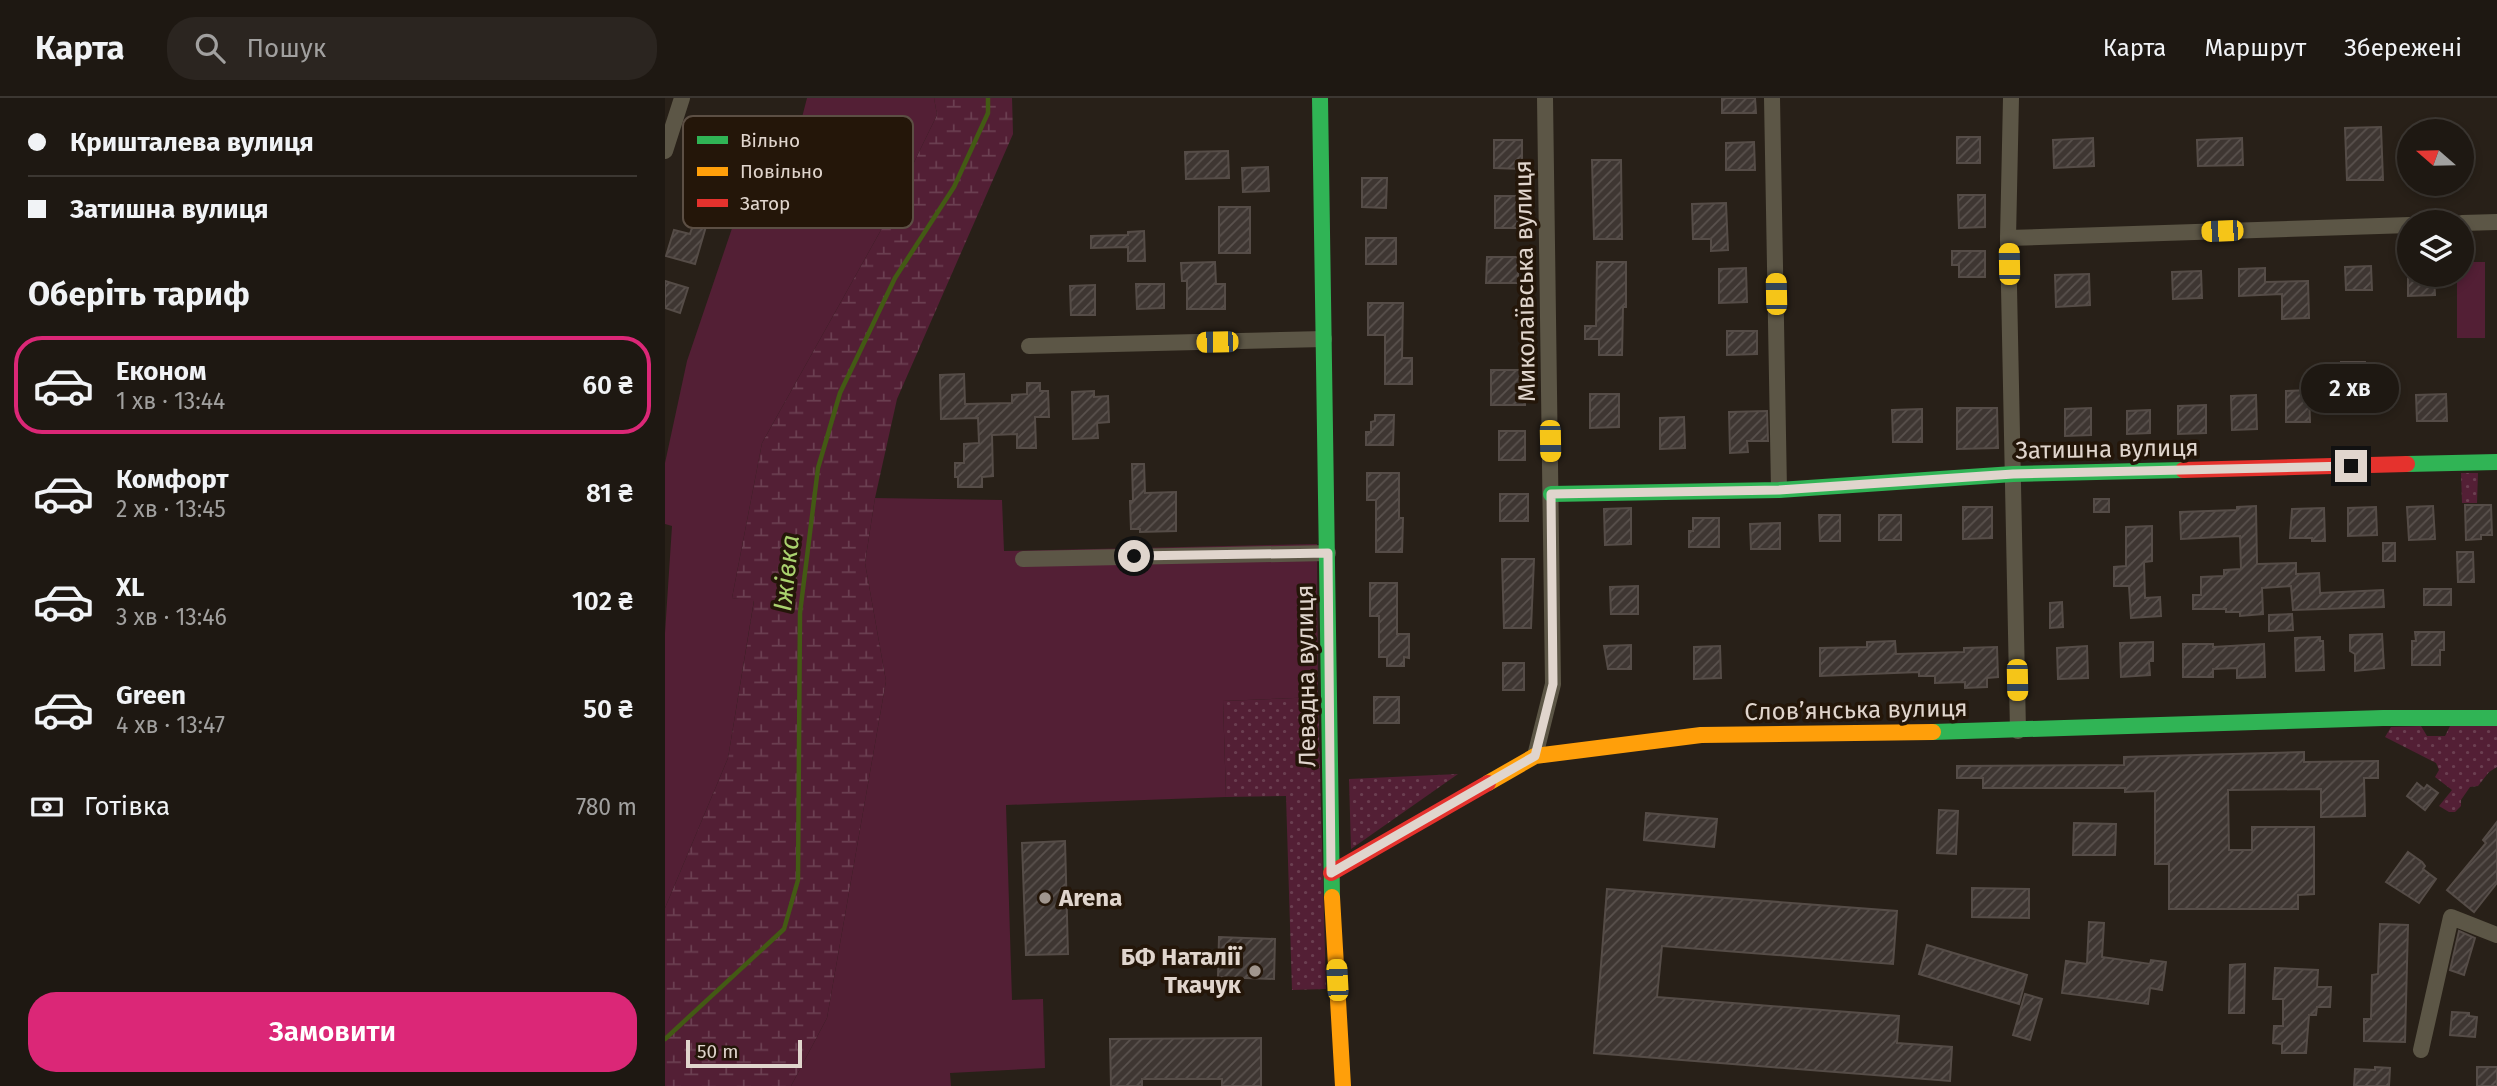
<!DOCTYPE html>
<html lang="uk">
<head>
<meta charset="utf-8">
<style>
	:root { --surface:#1e1812; --page:#2b2520; --text:#f1f3f6; --muted:#a1a09f; --line:#3c3732; --accent:#db2777 }
	body { margin:0; font-family:"Fira Sans",sans-serif; background:var(--page); color:var(--text); height:100vh; display:flex; flex-direction:column; font-size:26px; white-space:nowrap }
	* { box-sizing:border-box; margin:0 }
	p { font-size:23px; color:var(--muted) }
	.icon { flex:none; width:38px; height:38px; fill:none; stroke:currentColor; stroke-width:2; stroke-linecap:round; stroke-linejoin:round }
	.map { position:relative; flex:1; overflow:hidden }
	.side { display:flex; flex-direction:column; background:var(--surface); width:665px }
	.side>* { flex:none }
	.top-card { display:grid; align-content:center; height:154px; padding:0 28px; background:var(--surface) }
	.needle { width:46px; rotate:290deg }
	.controls { position:absolute; left:1732px; top:21px; display:grid; gap:14px }
	.controls a { display:grid; place-items:center; width:77px; height:77px; border-radius:50%; background:var(--surface); box-shadow:0 4px 10px #0003,0 0 0 2px var(--line); font-size:35px }
	.scale { position:absolute; left:21px; bottom:18px; width:116px; box-sizing:border-box; padding-left:7px; border:4px solid #e0d5cd; border-top:0; font-size:19px; line-height:24px; white-space:nowrap; color:#e0d5cd; -webkit-text-stroke:5px #241609; paint-order:stroke }
	.end { position:absolute; width:32px; height:32px; margin:-16px; border:9px solid #e0d5cd; background:#111; box-shadow:0 0 0 4px #111 }
	.from { border-radius:50% }
	.bubble { position:absolute; height:49px; border-radius:24px; background:var(--surface); box-shadow:0 4px 10px #0003,0 0 0 2px var(--line); font-size:23px; font-weight:600; line-height:49px; text-align:center }
	.car { position:absolute; width:21px; height:42px; margin:-21px -10px; border-radius:9px; box-shadow:0 0 5px 2px #0007; background:linear-gradient(#f5c518 24%,#345 0 40%,#f5c518 0 76%,#345 0 86%,#f5c518 0) }
	.top-card b { display:flex; align-items:center; gap:24px; height:66px; font-size:26px }
	.top-card b+b { border-top:2px solid var(--line) }
	.top-card i { width:18px; height:18px; background:var(--text) }
	ul { padding:0; list-style:none }
	li { display:flex; align-items:center; gap:21px; height:98px; margin:0 14px 10px; padding:0 14px; border:4px solid transparent; border-radius:28px }
	li div { flex:1 }
	li b { display:block; font-size:26px }
	li em { font-style:normal; font-weight:600 }
	li.selected { border-color:var(--accent) }
	li>.icon { width:63px; height:63px; stroke-width:1.5 }
	h2 { padding:0 28px; font-size:32px; line-height:84px }
	.pay { display:flex; align-items:center; gap:18px; height:77px; padding:0 28px; font-size:26px }
	.pay p { margin-inline-start:auto }
	.cta { display:flex; gap:14px; margin-top:auto; padding:14px 28px }
	.cta a { flex:1; height:80px; border-radius:28px; background:var(--accent); color:#fff; font-size:28px; font-weight:600; line-height:80px; text-align:center }
	header { display:flex; align-items:center; gap:42px; box-sizing:border-box; height:98px; padding:0 35px; background:var(--surface); border-bottom:2px solid var(--line) }
	header strong { font-size:33px }
	nav { display:flex; gap:38px; margin-inline-start:auto; font-size:24px }
	.search { width:490px; height:63px; background:var(--page); display:flex; align-items:center; gap:18px; box-sizing:border-box; padding:0 24px; border-radius:28px; color:var(--muted); font-size:26px }
	main { display:flex; flex:1; min-height:0 }
	.map>svg:first-child { display:block }
	.grass { fill:url(#grass-dots) }
	.wetland { fill:url(#wetland-marsh) }
	.garden { fill:#531f35 }
	.lines { fill:none; stroke-linecap:round; stroke-linejoin:round }
	.stream { stroke:#435a14; stroke-width:4.5 }
	.building { fill:url(#building-hatch); stroke:#554c47; stroke-width:2 }
	.street { stroke:#5c5646; stroke-width:16 }
	.fast { stroke:#30b455; stroke-width:16 }
	.slow { stroke:#ff9f0a; stroke-width:16 }
	.jam { stroke:#e5322d; stroke-width:16 }
	.route { stroke:#e0d5cd; stroke-width:9 }
	.poi-dot { fill:#a0968e; stroke:#241609; stroke-width:2.5 }
	.labels { text-anchor:middle; stroke-width:7; stroke-linejoin:round; paint-order:stroke }
	.street-label { font-size:24px; fill:#e0d5cd; stroke:#241609 }
	.poi-label { font-size:24px; font-weight:bold; fill:#e0d5cd; stroke:#241609; text-anchor:start }
	.water-label { font-size:26px; font-style:italic; fill:#aad26e; stroke:#241609 }
	.key { fill:#241609; stroke:#5c4f44; stroke-width:2 }
	.key-label { font-size:19px; fill:#e0d5cd }
</style>
</head>
<body>
<header>
<strong>Карта</strong>
<div class="search"><svg class="icon" aria-label="search" viewBox="0 0 24 24"><circle cx="10" cy="10" r="6"/><path d="M15 15l6 6"/></svg>Пошук</div>
<nav><a>Карта</a><a>Маршрут</a><a>Збережені</a></nav>
</header>
<main>
<section class="side">
<div class="top-card">
<b><i class="from"></i>Кришталева вулиця</b>
<b><i></i>Затишна вулиця</b>
</div>
<h2>Оберіть тариф</h2>
<ul>
<li class="selected"><svg class="icon" aria-label="car" viewBox="0 0 24 24"><path d="M5 17H2v-5l4-1 3-4h7l3 4 3 1v5h-3M9 17h6M6 11h13"/><circle cx="7" cy="17" r="2"/><circle cx="17" cy="17" r="2"/></svg><div><b>Економ</b><p>1 хв · 13:44</p></div><em>60 ₴</em></li>
<li><svg class="icon" aria-label="car" viewBox="0 0 24 24"><path d="M5 17H2v-5l4-1 3-4h7l3 4 3 1v5h-3M9 17h6M6 11h13"/><circle cx="7" cy="17" r="2"/><circle cx="17" cy="17" r="2"/></svg><div><b>Комфорт</b><p>2 хв · 13:45</p></div><em>81 ₴</em></li>
<li><svg class="icon" aria-label="car" viewBox="0 0 24 24"><path d="M5 17H2v-5l4-1 3-4h7l3 4 3 1v5h-3M9 17h6M6 11h13"/><circle cx="7" cy="17" r="2"/><circle cx="17" cy="17" r="2"/></svg><div><b>XL</b><p>3 хв · 13:46</p></div><em>102 ₴</em></li>
<li><svg class="icon" aria-label="car" viewBox="0 0 24 24"><path d="M5 17H2v-5l4-1 3-4h7l3 4 3 1v5h-3M9 17h6M6 11h13"/><circle cx="7" cy="17" r="2"/><circle cx="17" cy="17" r="2"/></svg><div><b>Green</b><p>4 хв · 13:47</p></div><em>50 ₴</em></li>
</ul>
<div class="pay"><svg class="icon" aria-label="cash" viewBox="0 0 24 24"><path d="M3 7h18v10H3z"/><circle cx="12" cy="12" r="2"/></svg>Готівка<p>780 m</p></div>
<div class="cta"><a>Замовити</a></div>
</section>
<div class="map">
<svg width="1832" height="988" viewBox="0 0 1832 988">
	<defs>
		<pattern id="grass-dots" width="8" height="8" patternUnits="userSpaceOnUse" patternTransform="scale(1.75)"><rect width="8" height="8" fill="#531f35"/><path d="M2 2h.1M6 6h.1" fill="none" stroke="#6b3f51" stroke-width="1.8" stroke-linecap="round"/></pattern>
		<pattern id="wetland-marsh" width="20" height="14" patternUnits="userSpaceOnUse" patternTransform="scale(1.75)"><rect width="20" height="14" fill="#531f35"/><path d="M1 5h8M5 5V1M11 12h8M15 12V8" fill="none" stroke="#6b3f51"/></pattern>
		<pattern id="building-hatch" width="6" height="6" patternUnits="userSpaceOnUse" patternTransform="scale(1.75)"><rect width="6" height="6" fill="#3e3632"/><path d="M-1 1l2-2M0 6l6-6M5 7l2-2" fill="none" stroke="#5a524e"/></pattern>
	</defs>
	<rect width="100%" height="100%" fill="#282018"/>
	<!-- grass -->
	<g class="grass">
		<polygon points="1796,375 1813,375 1812,405 1797,405"/>
		<polygon points="653,599 661,891 627,892 621,698 561,699 558,603"/>
		<polygon points="1786,626 1832,627 1832,669 1824,674 1813,688 1805,689 1796,702 1796,708 1790,714 1784,714 1774,708 1787,692 1770,679 1774,672 1771,665 1720,639 1726,629 1756,628 1762,638 1780,638"/>
		<polygon points="793,676 686,751 684,681"/>
	</g>
	<!-- wetland -->
	<polygon class="wetland" points="269,0 347,0 348,36 232,301 210,400 200,465 221,583 162,920 126,988 0,988 0,810 63,660 89,503 67,500 97,345 216,132 272,17"/>
	<!-- garden -->
	<g class="garden">
		<polygon points="142,0 269,0 272,17 216,132 97,345 67,500 89,502 63,660 0,810 0,535 7,428 0,426 0,365 22,263 80,92 116,101"/>
		<polygon points="1797,164 1820,164 1820,240 1792,240 1792,177 1797,177"/>
		<polygon points="210,400 337,402 339,453 652,446 653,599 558,603 561,699 341,707 347,902 378,901 380,970 285,975 286,988 126,988 162,920 221,583 200,465"/>
	</g>
	<g class="lines">
		<!-- stream -->
		<polyline class="stream" points="0,941 119,831 133,782 135,515 153,370 175,295 230,180 289,89 323,15 323,0"/>
	</g>
	<!-- building -->
	<g class="building">
		<polygon points="1057,0 1090,0 1091,15 1057,15"/>
		<polygon points="1716,29 1718,82 1682,82 1680,30"/>
		<rect x="1292" y="39" width="23" height="26"/>
		<polygon points="1428,40 1429,68 1389,70 1388,42"/>
		<polygon points="1577,40 1578,67 1533,68 1532,42"/>
		<polygon points="829,42 857,42 857,71 829,70"/>
		<polygon points="1089,44 1090,72 1061,72 1061,45"/>
		<polygon points="563,53 564,80 521,81 520,54"/>
		<polygon points="927,62 956,62 957,141 929,141"/>
		<polygon points="603,69 604,93 578,94 577,70"/>
		<polygon points="697,80 722,80 721,110 697,109"/>
		<polygon points="1293,97 1320,97 1320,129 1294,130"/>
		<rect x="830" y="98" width="26" height="32"/>
		<polygon points="43,105 59,109 53,128 42,125 30,166 1,158 9,132 25,136 33,111 40,113"/>
		<polygon points="1061,105 1063,152 1046,153 1046,141 1028,141 1027,106"/>
		<rect x="554" y="109" width="31" height="46"/>
		<polygon points="479,133 480,163 463,163 463,149 426,150 426,138 463,137 463,134"/>
		<rect x="701" y="140" width="30" height="26"/>
		<polygon points="1287,153 1320,153 1320,179 1294,179 1294,167 1287,167"/>
		<polygon points="822,159 853,159 853,185 821,185"/>
		<polygon points="550,164 551,186 560,186 560,211 522,211 522,183 517,183 516,165"/>
		<polygon points="932,164 961,164 961,209 958,209 957,257 934,257 934,241 920,241 920,228 931,228"/>
		<polygon points="1706,168 1707,192 1681,192 1680,169"/>
		<polygon points="1081,170 1082,204 1054,205 1054,171"/>
		<polygon points="1600,170 1600,184 1643,183 1644,220 1617,221 1617,196 1574,198 1574,171"/>
		<polygon points="1536,173 1537,200 1508,201 1507,174"/>
		<polygon points="1424,176 1425,207 1391,209 1390,177"/>
		<polygon points="1743,177 1769,177 1770,197 1743,198"/>
		<polygon points="0,183 23,190 15,215 0,210"/>
		<polygon points="471,186 499,186 499,210 472,211"/>
		<polygon points="430,187 430,217 406,217 405,188"/>
		<polygon points="703,205 738,205 737,260 747,260 747,286 720,286 720,237 703,237"/>
		<polygon points="1062,233 1092,233 1092,256 1062,257"/>
		<polygon points="1676,264 1700,264 1701,286 1676,287"/>
		<rect x="826" y="272" width="34" height="35"/>
		<polygon points="299,276 300,306 347,305 347,297 362,296 362,285 375,285 375,293 383,293 384,319 370,319 371,350 352,350 352,336 327,337 328,378 317,379 317,389 293,389 293,379 290,379 290,365 299,365 299,346 314,345 313,320 276,321 275,277"/>
		<polygon points="1644,292 1645,324 1621,324 1621,293"/>
		<polygon points="429,293 429,299 443,298 444,324 432,325 433,340 408,341 407,294"/>
		<polygon points="925,296 954,296 954,329 925,330"/>
		<polygon points="1781,296 1782,323 1752,323 1751,297"/>
		<polygon points="1591,297 1592,331 1567,332 1566,298"/>
		<polygon points="1541,307 1541,335 1513,336 1513,308"/>
		<polygon points="1292,310 1332,310 1333,350 1292,351"/>
		<polygon points="1426,310 1426,337 1400,338 1400,311"/>
		<polygon points="1257,311 1257,344 1228,344 1227,312"/>
		<polygon points="1485,312 1485,335 1462,336 1462,313"/>
		<polygon points="1102,313 1103,343 1082,343 1083,354 1065,355 1064,314"/>
		<polygon points="710,317 729,317 728,347 701,347 701,334 706,334 706,324 710,323"/>
		<polygon points="1019,319 1020,350 995,351 995,320"/>
		<rect x="834" y="333" width="26" height="29"/>
		<polygon points="467,366 479,366 480,395 511,394 511,433 475,434 475,431 466,431 465,403 468,403"/>
		<polygon points="702,375 734,375 734,420 738,420 737,454 711,454 711,402 702,402"/>
		<rect x="835" y="396" width="28" height="27"/>
		<rect x="1429" y="401" width="15" height="13"/>
		<polygon points="1800,407 1826,407 1827,437 1816,437 1816,441 1801,442"/>
		<polygon points="1591,408 1592,466 1631,465 1631,476 1654,475 1655,495 1718,492 1719,509 1628,512 1626,488 1597,490 1598,516 1575,518 1575,514 1561,514 1561,511 1528,511 1528,497 1536,497 1536,479 1559,478 1559,472 1576,471 1575,438 1516,441 1515,414 1572,412 1572,409"/>
		<polygon points="1768,408 1770,441 1744,442 1742,409"/>
		<polygon points="1298,409 1327,409 1327,440 1298,441"/>
		<polygon points="1711,409 1712,437 1683,438 1683,410"/>
		<polygon points="966,410 966,446 940,447 939,411"/>
		<polygon points="1659,410 1660,443 1647,443 1647,440 1625,440 1627,411"/>
		<polygon points="1154,417 1175,417 1175,443 1155,443"/>
		<rect x="1214" y="417" width="22" height="25"/>
		<polygon points="1028,420 1054,420 1054,449 1024,449 1024,433 1028,433"/>
		<polygon points="1115,425 1115,451 1086,451 1085,426"/>
		<polygon points="1487,428 1487,463 1479,464 1480,500 1495,499 1496,518 1466,520 1464,488 1449,488 1449,469 1461,468 1461,429"/>
		<rect x="1718" y="445" width="12" height="18"/>
		<polygon points="1792,454 1808,454 1809,484 1793,484"/>
		<polygon points="837,461 869,461 866,530 839,530"/>
		<polygon points="705,485 732,485 732,536 744,536 744,560 739,559 739,568 722,568 722,559 714,559 714,518 705,518"/>
		<polygon points="973,488 973,516 946,516 945,489"/>
		<rect x="1759" y="491" width="27" height="16"/>
		<polygon points="1397,504 1398,529 1385,530 1385,505"/>
		<polygon points="1627,516 1628,532 1604,533 1604,517"/>
		<polygon points="1750,534 1779,534 1779,552 1775,552 1775,567 1747,567 1747,543 1751,543"/>
		<polygon points="1717,536 1719,570 1690,573 1690,556 1685,553 1685,537"/>
		<polygon points="1655,539 1655,543 1658,543 1659,572 1631,573 1630,540"/>
		<polygon points="1230,543 1231,556 1299,554 1299,550 1332,549 1333,579 1322,580 1322,589 1300,590 1300,584 1270,585 1270,578 1254,578 1254,574 1155,578 1155,550 1202,549 1202,544"/>
		<polygon points="1488,544 1488,563 1484,563 1485,577 1456,579 1455,545"/>
		<polygon points="1518,546 1548,546 1548,549 1599,546 1600,579 1572,580 1572,570 1548,571 1548,579 1518,579"/>
		<polygon points="966,547 966,571 943,571 939,548"/>
		<polygon points="1055,548 1056,580 1029,581 1029,549"/>
		<polygon points="1422,548 1423,580 1393,581 1392,550"/>
		<rect x="838" y="565" width="21" height="27"/>
		<rect x="709" y="599" width="25" height="26"/>
		<polygon points="1639,654 1639,664 1713,663 1713,680 1699,680 1700,718 1656,719 1656,691 1563,692 1564,752 1587,752 1587,729 1649,729 1649,796 1633,797 1633,811 1504,811 1504,766 1490,766 1490,693 1460,694 1460,690 1318,690 1318,680 1292,680 1292,668 1459,667 1459,659"/>
		<polygon points="1752,685 1759,691 1762,687 1773,695 1760,712 1742,698"/>
		<polygon points="1274,712 1293,713 1291,756 1272,755"/>
		<polygon points="981,715 1052,721 1049,749 979,742"/>
		<polygon points="1832,724 1832,785 1809,814 1782,792 1821,745 1818,742"/>
		<polygon points="1409,725 1451,726 1450,757 1408,757"/>
		<polygon points="400,743 403,856 361,857 357,745"/>
		<polygon points="1743,754 1757,764 1760,768 1758,771 1771,781 1754,805 1721,784"/>
		<polygon points="1307,790 1364,791 1364,820 1307,819"/>
		<polygon points="942,791 1232,813 1228,866 997,848 992,899 1234,918 1232,945 1287,949 1285,983 929,955"/>
		<polygon points="1424,824 1439,825 1437,859 1485,866 1486,862 1501,864 1497,892 1485,890 1483,906 1397,895 1401,863 1422,866"/>
		<polygon points="1715,826 1743,827 1740,944 1699,943 1699,921 1706,921 1707,877 1713,876"/>
		<polygon points="1794,833 1810,840 1799,877 1785,872"/>
		<polygon points="554,839 610,841 609,881 553,879"/>
		<polygon points="1262,847 1362,877 1354,906 1254,876"/>
		<polygon points="1580,866 1579,915 1564,915 1565,867"/>
		<polygon points="1610,870 1653,872 1652,889 1666,889 1665,909 1652,909 1651,917 1644,917 1641,955 1617,955 1617,946 1608,945 1609,928 1618,928 1618,901 1608,901"/>
		<polygon points="1360,896 1377,901 1365,942 1348,937"/>
		<polygon points="1787,914 1804,915 1804,918 1812,919 1810,939 1785,937"/>
		<polygon points="596,940 596,988 557,988 557,981 477,981 477,988 446,988 445,941"/>
		<polygon points="1710,969 1725,970 1724,988 1689,988 1690,971 1710,972"/>
		<rect x="1812" y="969" width="20" height="19"/>
	</g>
	<g class="lines">
		<!-- street -->
		<g class="street">
			<polyline points="1107,0 1114,392"/>
			<polyline points="1346,0 1343,140 1353,633"/>
			<polyline points="0,53 17,0"/>
			<polyline points="1797,125 1832,124"/>
			<polyline points="1343,140 1745,127"/>
			<polyline points="364,248 659,241"/>
			<polyline points="358,461 663,455"/>
			<polyline points="870,658 888,586 880,0"/>
			<polyline points="1756,952 1786,819 1832,837"/>
		</g>
		<!-- fast -->
		<g class="fast">
			<polyline points="655,0 667,799"/>
			<polyline points="1742,366 1832,364"/>
			<polyline points="886,396 1114,392 1348,376 1518,372"/>
			<polyline points="1268,634 1718,620 1832,620"/>
		</g>
		<!-- slow -->
		<g class="slow">
			<polyline points="823,685 870,658 1036,637 1268,634"/>
			<polyline points="667,799 678,988"/>
		</g>
		<!-- jam -->
		<g class="jam">
			<polyline points="1518,372 1742,366"/>
			<polyline points="666,775 823,685"/>
		</g>
	</g>
	<g class="lines">
		<!-- route -->
		<polyline class="route" points="469,458 663,455 666,775 870,658 888,586 886,396 1114,392 1348,376 1686,368"/>
	</g>
	<!-- markers -->
	<g class="poi-dot">
		<circle cx="380" cy="800" r="7"/>
		<circle cx="590" cy="873" r="7"/>
	</g>
	<g class="labels">
		<!-- street labels -->
		<g class="street-label">
			<text transform="translate(860 183) rotate(-91)" y="8">Миколаївська вулиця</text>
			<text transform="translate(1442 351) rotate(-1)" y="8">Затишна вулиця</text>
			<text transform="translate(641 578) rotate(-91)" y="8">Левадна вулиця</text>
			<text transform="translate(1191 612) rotate(-1)" y="8">Словʼянська вулиця</text>
		</g>
		<!-- poi labels -->
		<g class="poi-label">
			<text x="394" y="808">Arena</text>
			<text x="576" y="867" text-anchor="end">БФ Наталії<tspan x="576" dy="28">Ткачук</tspan></text>
		</g>
		<!-- water labels -->
		<g class="water-label">
			<text transform="translate(121 475) rotate(-84)" y="9">Іжівка</text>
		</g>
	</g>
	<!-- legend -->
	<rect x="18" y="18" width="230" height="112" rx="10" class="key"/>
	<rect x="32" y="38" width="31" height="8" fill="#30b455"/>
	<rect x="32" y="69" width="31" height="9" fill="#ff9f0a"/>
	<rect x="32" y="101" width="31" height="8" fill="#e5322d"/>
	<g class="key-label">
		<text x="75" y="49">Вільно</text>
		<text x="75" y="80">Повільно</text>
		<text x="75" y="112">Затор</text>
	</g>
</svg>
<div class="controls">
<a><svg class="needle" viewBox="-14 -14 28 28"><path d="M0-13l5 13h-10z" fill="#e53935"/><path d="M0 13l5-13h-10z" fill="#a1a09f"/></svg></a>
<a><svg class="icon" aria-label="layers" viewBox="0 0 24 24"><path d="M12 4l9 5-9 5-9-5zM3 14l9 5 9-5"/></svg></a>
</div>
<div class="scale">50 m</div>
<i class="end from" style="left:469px;top:458px"></i>
<i class="end" style="left:1686px;top:368px"></i>
<div class="bubble" style="left:1636px;top:266px;width:98px">2 хв</div>
<i class="car" style="left:1557px;top:133px;rotate:268deg"></i>
<i class="car" style="left:1344px;top:166px;rotate:359deg"></i>
<i class="car" style="left:1111px;top:196px;rotate:359deg"></i>
<i class="car" style="left:552px;top:244px;rotate:269deg"></i>
<i class="car" style="left:885px;top:343px;rotate:179deg"></i>
<i class="car" style="left:1352px;top:582px;rotate:179deg"></i>
<i class="car" style="left:672px;top:882px;rotate:357deg"></i>
</div>
</main>
</body>
</html>
